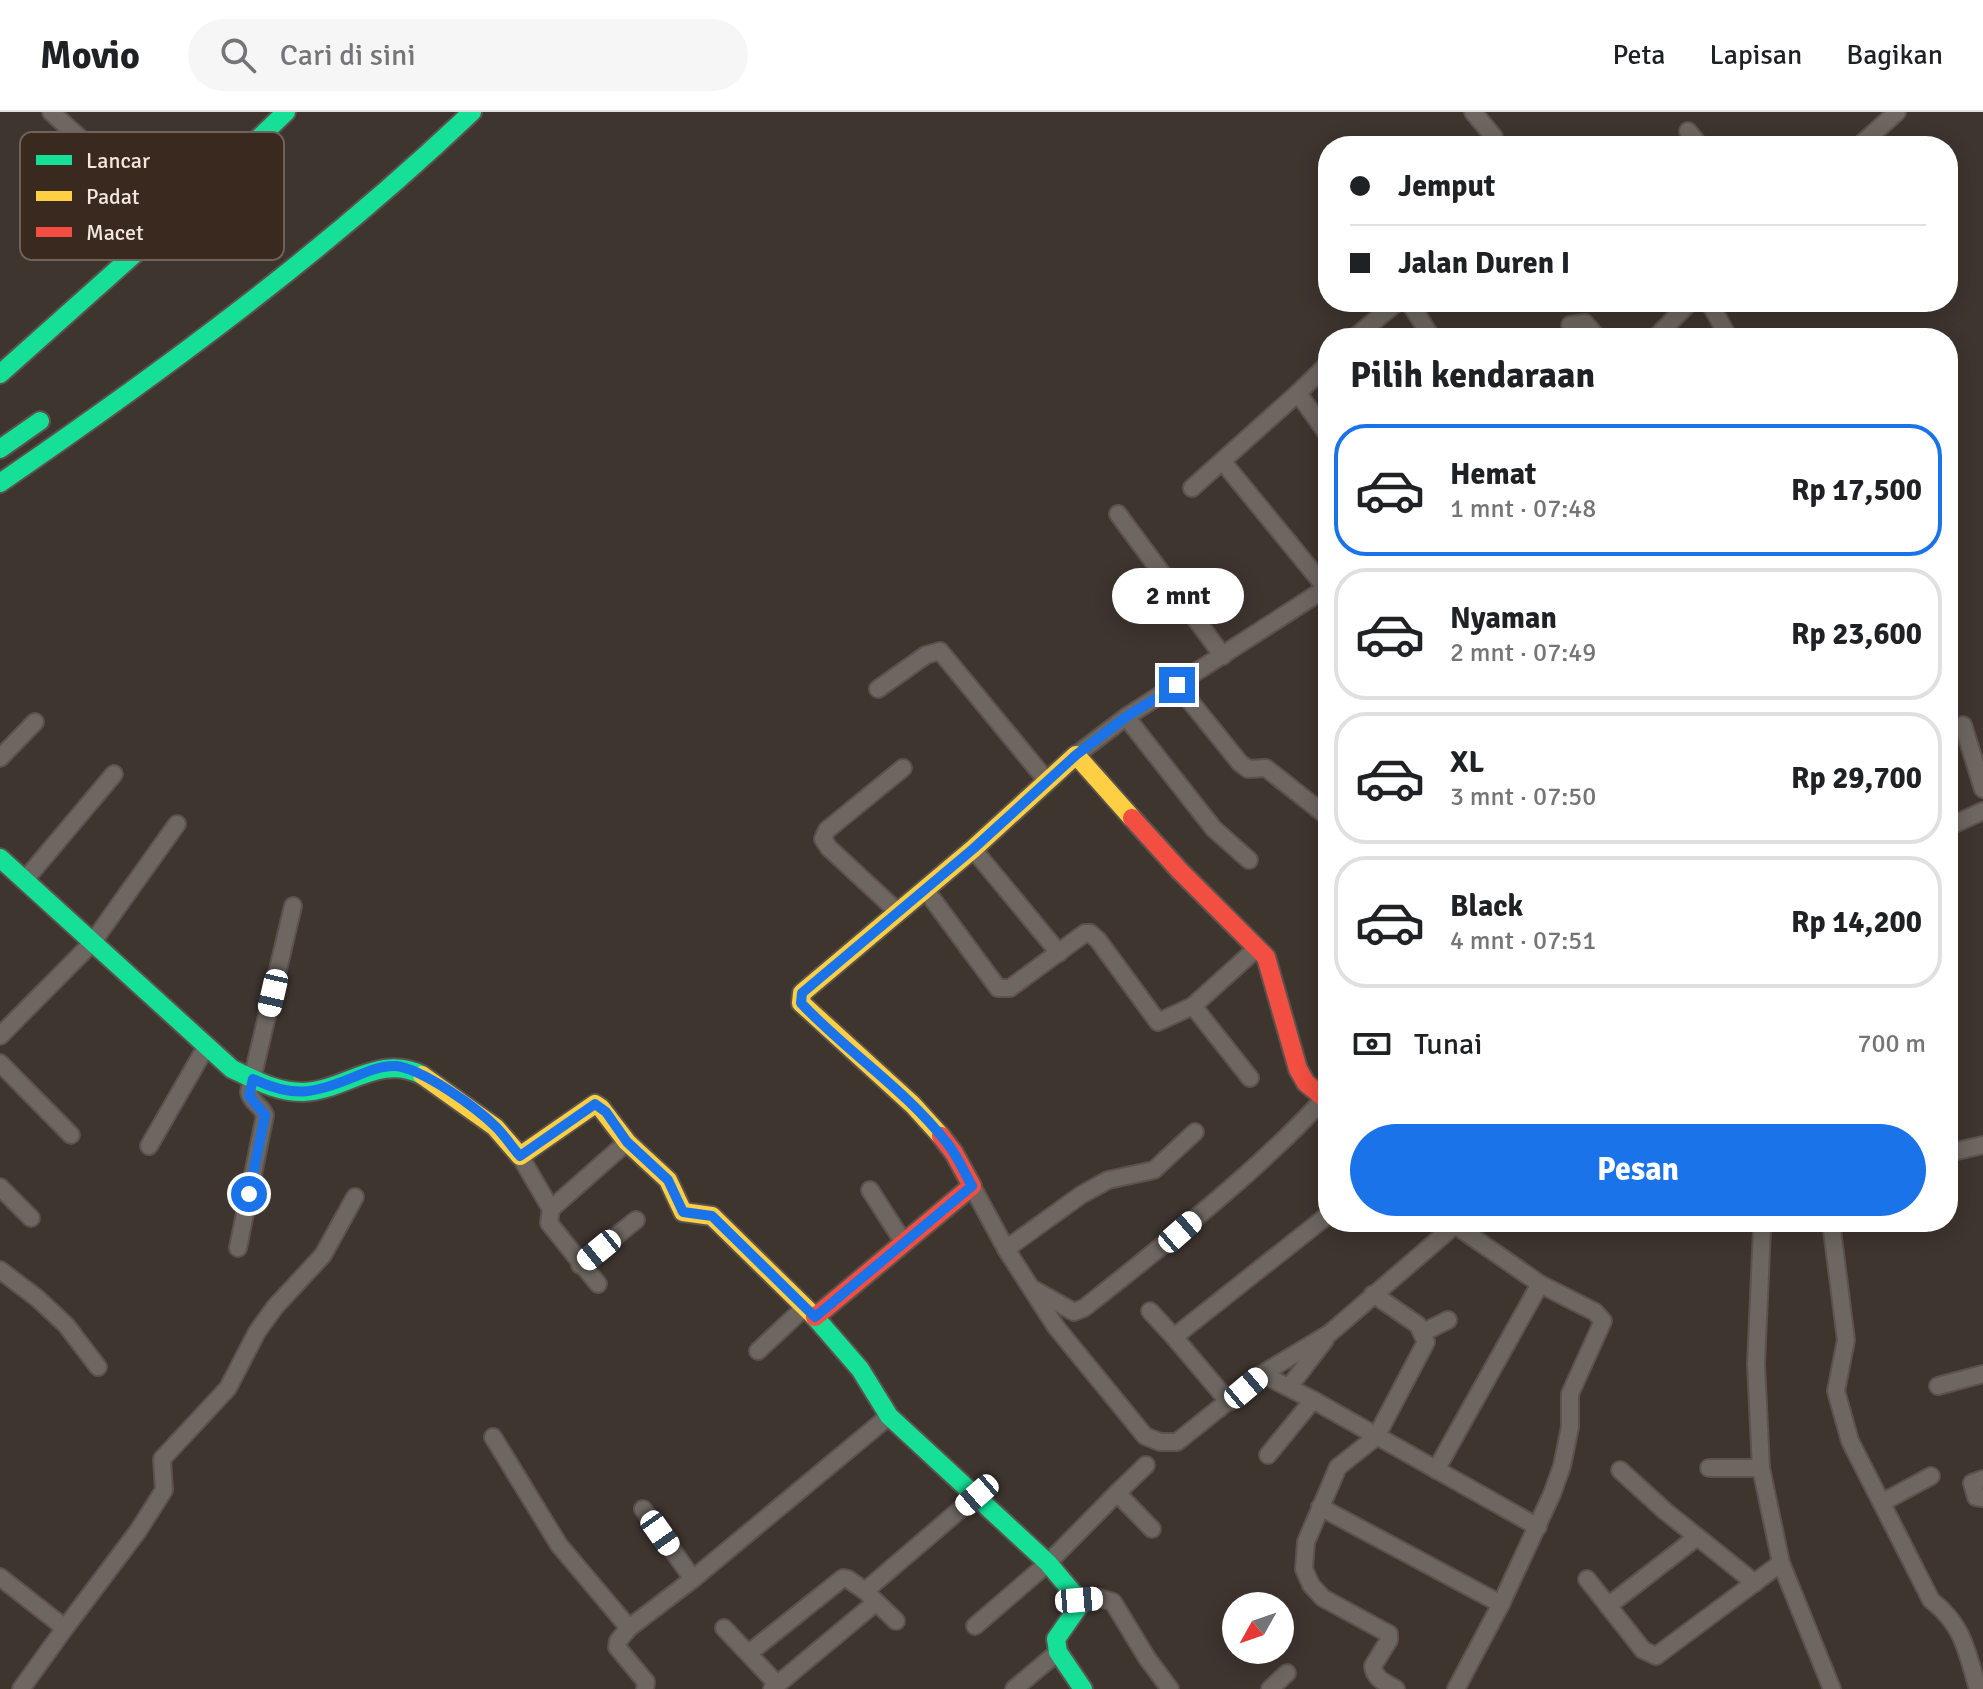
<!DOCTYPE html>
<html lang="id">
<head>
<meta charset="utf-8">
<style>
	:root { --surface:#fff; --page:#f6f6f6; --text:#202124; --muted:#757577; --line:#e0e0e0; --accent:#1a73e8 }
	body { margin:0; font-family:Signika,sans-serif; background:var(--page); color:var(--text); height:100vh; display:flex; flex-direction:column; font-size:30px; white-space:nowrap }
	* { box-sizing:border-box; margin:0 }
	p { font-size:26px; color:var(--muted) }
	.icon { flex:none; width:44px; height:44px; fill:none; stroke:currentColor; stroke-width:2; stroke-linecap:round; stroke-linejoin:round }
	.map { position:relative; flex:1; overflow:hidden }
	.sheet { position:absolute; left:1318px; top:216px; width:640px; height:904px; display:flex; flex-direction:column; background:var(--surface); border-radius:32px; box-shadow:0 4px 20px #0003 }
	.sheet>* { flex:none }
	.guide { position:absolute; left:1318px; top:24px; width:640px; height:176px; border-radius:32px; box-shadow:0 4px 20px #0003; display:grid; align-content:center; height:176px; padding:0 32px; background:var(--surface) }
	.needle { width:52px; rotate:230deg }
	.tools { position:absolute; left:1222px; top:1480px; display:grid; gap:16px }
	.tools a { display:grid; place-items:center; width:72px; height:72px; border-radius:50%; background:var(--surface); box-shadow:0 4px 20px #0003; font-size:40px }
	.end { position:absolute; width:36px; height:36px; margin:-18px; border:10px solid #1a73e8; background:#fff; box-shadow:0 0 0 4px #fff }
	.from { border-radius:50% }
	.bubble { position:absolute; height:56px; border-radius:28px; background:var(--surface); box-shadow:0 4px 20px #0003; font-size:26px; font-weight:700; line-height:56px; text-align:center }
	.car { position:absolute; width:24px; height:48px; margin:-24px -12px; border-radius:10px; box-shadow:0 0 6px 2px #0007; background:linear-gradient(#fff 24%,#345 0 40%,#fff 0 76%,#345 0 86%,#fff 0) }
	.guide b { display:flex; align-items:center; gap:28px; height:76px; font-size:30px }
	.guide b+b { border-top:2px solid var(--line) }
	.guide i { width:20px; height:20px; background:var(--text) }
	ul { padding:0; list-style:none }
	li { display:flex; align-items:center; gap:24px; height:132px; margin:0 16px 12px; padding:0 16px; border:4px solid var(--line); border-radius:32px }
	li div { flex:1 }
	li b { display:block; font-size:30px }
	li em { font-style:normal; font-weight:700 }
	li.on { border-color:var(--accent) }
	li>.icon { width:72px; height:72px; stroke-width:1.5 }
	h2 { padding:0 32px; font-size:36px; line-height:96px }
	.pay { display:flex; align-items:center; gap:20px; height:88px; padding:0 32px; font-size:30px }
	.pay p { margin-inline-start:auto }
	.primary-button { display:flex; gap:16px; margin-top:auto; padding:16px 32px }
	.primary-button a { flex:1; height:92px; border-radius:48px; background:var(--accent); color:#fff; font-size:32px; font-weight:700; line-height:92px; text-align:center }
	header { display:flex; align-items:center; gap:48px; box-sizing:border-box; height:112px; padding:0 40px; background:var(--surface); border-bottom:2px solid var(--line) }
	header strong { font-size:38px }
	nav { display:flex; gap:44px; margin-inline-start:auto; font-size:28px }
	.search { width:560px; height:72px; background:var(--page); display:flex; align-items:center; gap:20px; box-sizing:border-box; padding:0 28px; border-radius:44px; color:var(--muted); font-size:30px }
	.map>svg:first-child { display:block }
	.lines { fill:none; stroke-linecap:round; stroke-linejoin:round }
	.street-casing { stroke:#5b524d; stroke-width:20 }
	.fast-casing { stroke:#5b524d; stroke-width:22 }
	.slow-casing { stroke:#5b524d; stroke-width:22 }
	.jam-casing { stroke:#5b524d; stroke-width:22 }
	.street { stroke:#6d6661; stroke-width:16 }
	.fast { stroke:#16e098; stroke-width:18 }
	.slow { stroke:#ffcf43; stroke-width:18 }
	.jam { stroke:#f24e42; stroke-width:18 }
	.route { stroke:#1a73e8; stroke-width:10 }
	.key { fill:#3a291f; stroke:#716259; stroke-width:2 }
	.key-label { font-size:22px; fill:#f2e6e0 }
</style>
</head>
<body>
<header>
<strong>Movio</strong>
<div class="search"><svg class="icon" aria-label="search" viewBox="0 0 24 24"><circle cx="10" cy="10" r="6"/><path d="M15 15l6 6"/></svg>Cari di sini</div>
<nav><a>Peta</a><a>Lapisan</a><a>Bagikan</a></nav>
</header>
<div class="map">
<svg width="1983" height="1577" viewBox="0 0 1983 1577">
	<rect width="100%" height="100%" fill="#3f352f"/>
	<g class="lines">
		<!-- street casing -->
		<g class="street-casing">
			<g id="street">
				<polyline points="51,0 80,26"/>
				<polyline points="1473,0 1494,25 1487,34"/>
				<polyline points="1688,19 1700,34"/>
				<polyline points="1859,34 1897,0"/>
				<polyline points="1409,190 1432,226"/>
				<polyline points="1709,190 1729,226"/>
				<polyline points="1570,213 1585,211 1598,226"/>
				<polyline points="1354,226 1397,190"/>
				<polyline points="1655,226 1690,190"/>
				<polyline points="1298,281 1328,252"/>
				<polyline points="1223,350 1326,476"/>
				<polyline points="1192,376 1298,281 1328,323"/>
				<polyline points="1118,402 1223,544"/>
				<polyline points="1177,573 1240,651 1248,657 1266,656 1328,705"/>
				<polyline points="878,577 926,543 940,539 1047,669"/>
				<polyline points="1126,605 1214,717 1249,748"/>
				<polyline points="1963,613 1983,677"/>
				<polyline points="1076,643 1126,605 1328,475"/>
				<polyline points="0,646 35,610"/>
				<polyline points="1948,715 1983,699"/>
				<polyline points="973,737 1059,841"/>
				<polyline points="24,769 114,662"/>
				<polyline points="925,777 998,876 1010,876 1085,821 1090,821 1098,828 1158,910 1193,894 1257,836"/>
				<polyline points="898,800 829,736 823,727 827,718 903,656"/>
				<polyline points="1193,894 1250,966"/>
				<polyline points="0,924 92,831 177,712"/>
				<polyline points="0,951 71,1023"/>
				<polyline points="149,1034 206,935"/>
				<polyline points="1948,1041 1983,1033"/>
				<polyline points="520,1044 551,1097"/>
				<polyline points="972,1074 1006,1137 1056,1215 1145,1324 1160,1330 1177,1330 1262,1262 1330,1221 1455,1113 1455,1110"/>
				<polyline points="0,1075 31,1106"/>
				<polyline points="870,1078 904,1131"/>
				<polyline points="1764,1110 1762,1117 1756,1252 1761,1356 1781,1451 1832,1577"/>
				<path d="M1831 1110 1846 1228 1836 1279 1850 1329 1931 1488C1964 1514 1966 1538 1978 1577"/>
				<polyline points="1455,1113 1540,1172 1595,1200 1603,1209 1570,1282 1570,1315 1562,1354 1552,1382 1501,1492 1456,1577"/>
				<path d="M238 1136 265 1003C261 993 251 991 249 980L293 794"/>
				<polyline points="1006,1137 1081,1083 1108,1068 1154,1058 1195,1020"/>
				<polyline points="580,1153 636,1108"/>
				<polyline points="0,1158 37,1186 66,1213 98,1255"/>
				<polyline points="598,1172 549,1111 551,1097 627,1030"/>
				<path d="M1033 1177 1074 1200 1084 1196C1144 1149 1203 1102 1259 1051 1281 1030 1304 1010 1324 986"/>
				<path d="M1373 1182 1418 1213 1426 1230 1376 1325 1338 1355 1306 1430 1304 1457 1311 1473 1323 1486 1389 1522V1528L1373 1554C1374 1567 1386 1571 1396 1577"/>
				<polyline points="1150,1199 1174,1225"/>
				<polyline points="1424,1220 1448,1208"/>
				<polyline points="758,1239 805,1195"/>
				<polyline points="1262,1262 1313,1288 1538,1415"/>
				<polyline points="1938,1274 1983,1262"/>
				<polyline points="1289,1275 1325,1228"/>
				<polyline points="1229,1290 1174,1225 1328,1103"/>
				<polyline points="493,1325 559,1433 629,1516 693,1467 889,1304"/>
				<polyline points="1268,1343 1313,1288"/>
				<polyline points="1709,1356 1761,1356"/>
				<polyline points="1436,1358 1540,1172"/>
				<polyline points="1620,1358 1665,1399 1755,1471"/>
				<polyline points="1983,1367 1972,1371 1976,1385 1983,1386"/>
				<polyline points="1117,1381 1146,1353"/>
				<polyline points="1883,1390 1931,1364"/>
				<polyline points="1320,1395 1501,1492"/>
				<polyline points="643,1397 693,1467"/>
				<polyline points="0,1465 65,1516 21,1577"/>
				<polyline points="1587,1467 1643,1538 1656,1544 1781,1451"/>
				<polyline points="869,1483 896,1509"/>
				<polyline points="1079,1488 1100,1486 1113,1490 1147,1546 1170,1577"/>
				<polyline points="1608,1494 1697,1425"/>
				<polyline points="975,1514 1048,1451 1117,1381 1152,1417"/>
				<polyline points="65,1516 138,1419 164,1378 162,1347 228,1276 257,1220 275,1195 323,1143 355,1085"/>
				<polyline points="629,1516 618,1529 617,1535 646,1570 645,1577"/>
				<polyline points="724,1516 777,1572"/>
				<polyline points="749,1541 843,1466 848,1467 865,1479 977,1383"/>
				<polyline points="772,1577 875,1491"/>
				<polyline points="1014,1577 1058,1540"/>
				<polyline points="1270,1577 1287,1561"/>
			</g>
		</g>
		<!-- fast casing -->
		<g class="fast-casing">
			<g id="fast">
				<polyline points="0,262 186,96 286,0"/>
				<polyline points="0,337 40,309"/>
				<path d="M0 371C166 257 326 139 472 0"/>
				<path d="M0 746 232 957C256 968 276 980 303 980 345 979 379 941 422 963"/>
				<polyline points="814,1204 860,1257 889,1304 1048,1451 1079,1488 1079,1494 1056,1527 1058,1540 1083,1577"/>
			</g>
		</g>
		<!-- slow casing -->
		<g class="slow-casing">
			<g id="slow">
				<polyline points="422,963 495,1015 520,1044 595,992 601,996 627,1030 668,1068 683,1100 712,1104 814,1204"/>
				<polyline points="941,1024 913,993 801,891 802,881 973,737 1076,643 1132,706"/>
			</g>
		</g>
		<!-- jam casing -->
		<g class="jam-casing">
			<g id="jam">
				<polyline points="1132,706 1180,759 1266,845 1298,957 1306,971 1328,989"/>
				<polyline points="815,1205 972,1074 954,1041 941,1024"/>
			</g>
		</g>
		<!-- street -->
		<use href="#street" class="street"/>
		<!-- fast -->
		<use href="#fast" class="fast"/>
		<!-- slow -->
		<use href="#slow" class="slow"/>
		<!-- jam -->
		<use href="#jam" class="jam"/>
	</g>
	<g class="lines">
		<!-- route -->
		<path class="route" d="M249 1082 265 1003 249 984 253 967C294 986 313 982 354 965 366 960 382 953 396 954 423 957 477 996 496 1015 505 1024 512 1035 520 1044L595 992 606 1000 627 1030 668 1068 683 1100 712 1104 815 1205 972 1074C964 1060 957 1043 947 1031 905 977 847 940 801 891L802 881 973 737 1076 643 1126 605 1177 573"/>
	</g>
	<!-- legend -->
	<rect x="20" y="20" width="264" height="128" rx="12" class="key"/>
	<rect x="36" y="43" width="36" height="10" fill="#16e098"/>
	<rect x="36" y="79" width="36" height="10" fill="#ffcf43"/>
	<rect x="36" y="115" width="36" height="10" fill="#f24e42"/>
	<g class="key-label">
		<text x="86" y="56">Lancar</text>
		<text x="86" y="92">Padat</text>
		<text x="86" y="128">Macet</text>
	</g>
</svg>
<div class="tools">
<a><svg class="needle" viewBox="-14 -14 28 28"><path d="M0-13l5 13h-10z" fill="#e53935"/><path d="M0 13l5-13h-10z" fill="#757577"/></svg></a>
</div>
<i class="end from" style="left:249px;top:1082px"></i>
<i class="end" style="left:1177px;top:573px"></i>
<div class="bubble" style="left:1112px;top:456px;width:132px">2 mnt</div>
<i class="car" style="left:273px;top:881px;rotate:193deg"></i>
<i class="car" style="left:1180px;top:1120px;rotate:49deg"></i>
<i class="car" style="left:599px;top:1138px;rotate:231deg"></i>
<i class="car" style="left:1246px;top:1276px;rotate:50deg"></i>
<i class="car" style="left:977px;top:1383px;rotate:229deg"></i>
<i class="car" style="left:660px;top:1421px;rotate:145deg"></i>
<i class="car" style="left:1079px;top:1488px;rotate:85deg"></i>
<div class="guide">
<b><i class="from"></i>Jemput</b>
<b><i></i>Jalan Duren I</b>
</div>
<section class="sheet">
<h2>Pilih kendaraan</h2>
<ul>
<li class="on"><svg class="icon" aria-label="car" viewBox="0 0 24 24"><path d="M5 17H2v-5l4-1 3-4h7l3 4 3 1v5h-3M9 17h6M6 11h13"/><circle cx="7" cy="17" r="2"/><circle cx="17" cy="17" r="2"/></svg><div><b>Hemat</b><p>1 mnt · 07:48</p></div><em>Rp 17,500</em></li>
<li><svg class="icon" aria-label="car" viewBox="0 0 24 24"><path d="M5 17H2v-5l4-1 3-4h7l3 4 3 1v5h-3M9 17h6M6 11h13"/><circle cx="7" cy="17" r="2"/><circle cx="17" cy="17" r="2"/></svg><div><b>Nyaman</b><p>2 mnt · 07:49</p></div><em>Rp 23,600</em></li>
<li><svg class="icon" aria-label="car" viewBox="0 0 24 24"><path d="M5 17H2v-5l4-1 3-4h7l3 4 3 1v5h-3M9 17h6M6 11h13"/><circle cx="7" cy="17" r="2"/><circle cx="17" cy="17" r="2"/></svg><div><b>XL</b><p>3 mnt · 07:50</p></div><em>Rp 29,700</em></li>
<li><svg class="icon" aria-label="car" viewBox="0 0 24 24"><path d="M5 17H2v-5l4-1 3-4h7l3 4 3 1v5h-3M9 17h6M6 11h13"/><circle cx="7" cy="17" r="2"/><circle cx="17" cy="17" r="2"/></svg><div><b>Black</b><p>4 mnt · 07:51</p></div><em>Rp 14,200</em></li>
</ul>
<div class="pay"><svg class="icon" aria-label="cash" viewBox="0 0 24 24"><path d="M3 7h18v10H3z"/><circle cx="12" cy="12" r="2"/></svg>Tunai<p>700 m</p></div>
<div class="primary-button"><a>Pesan</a></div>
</section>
</div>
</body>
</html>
